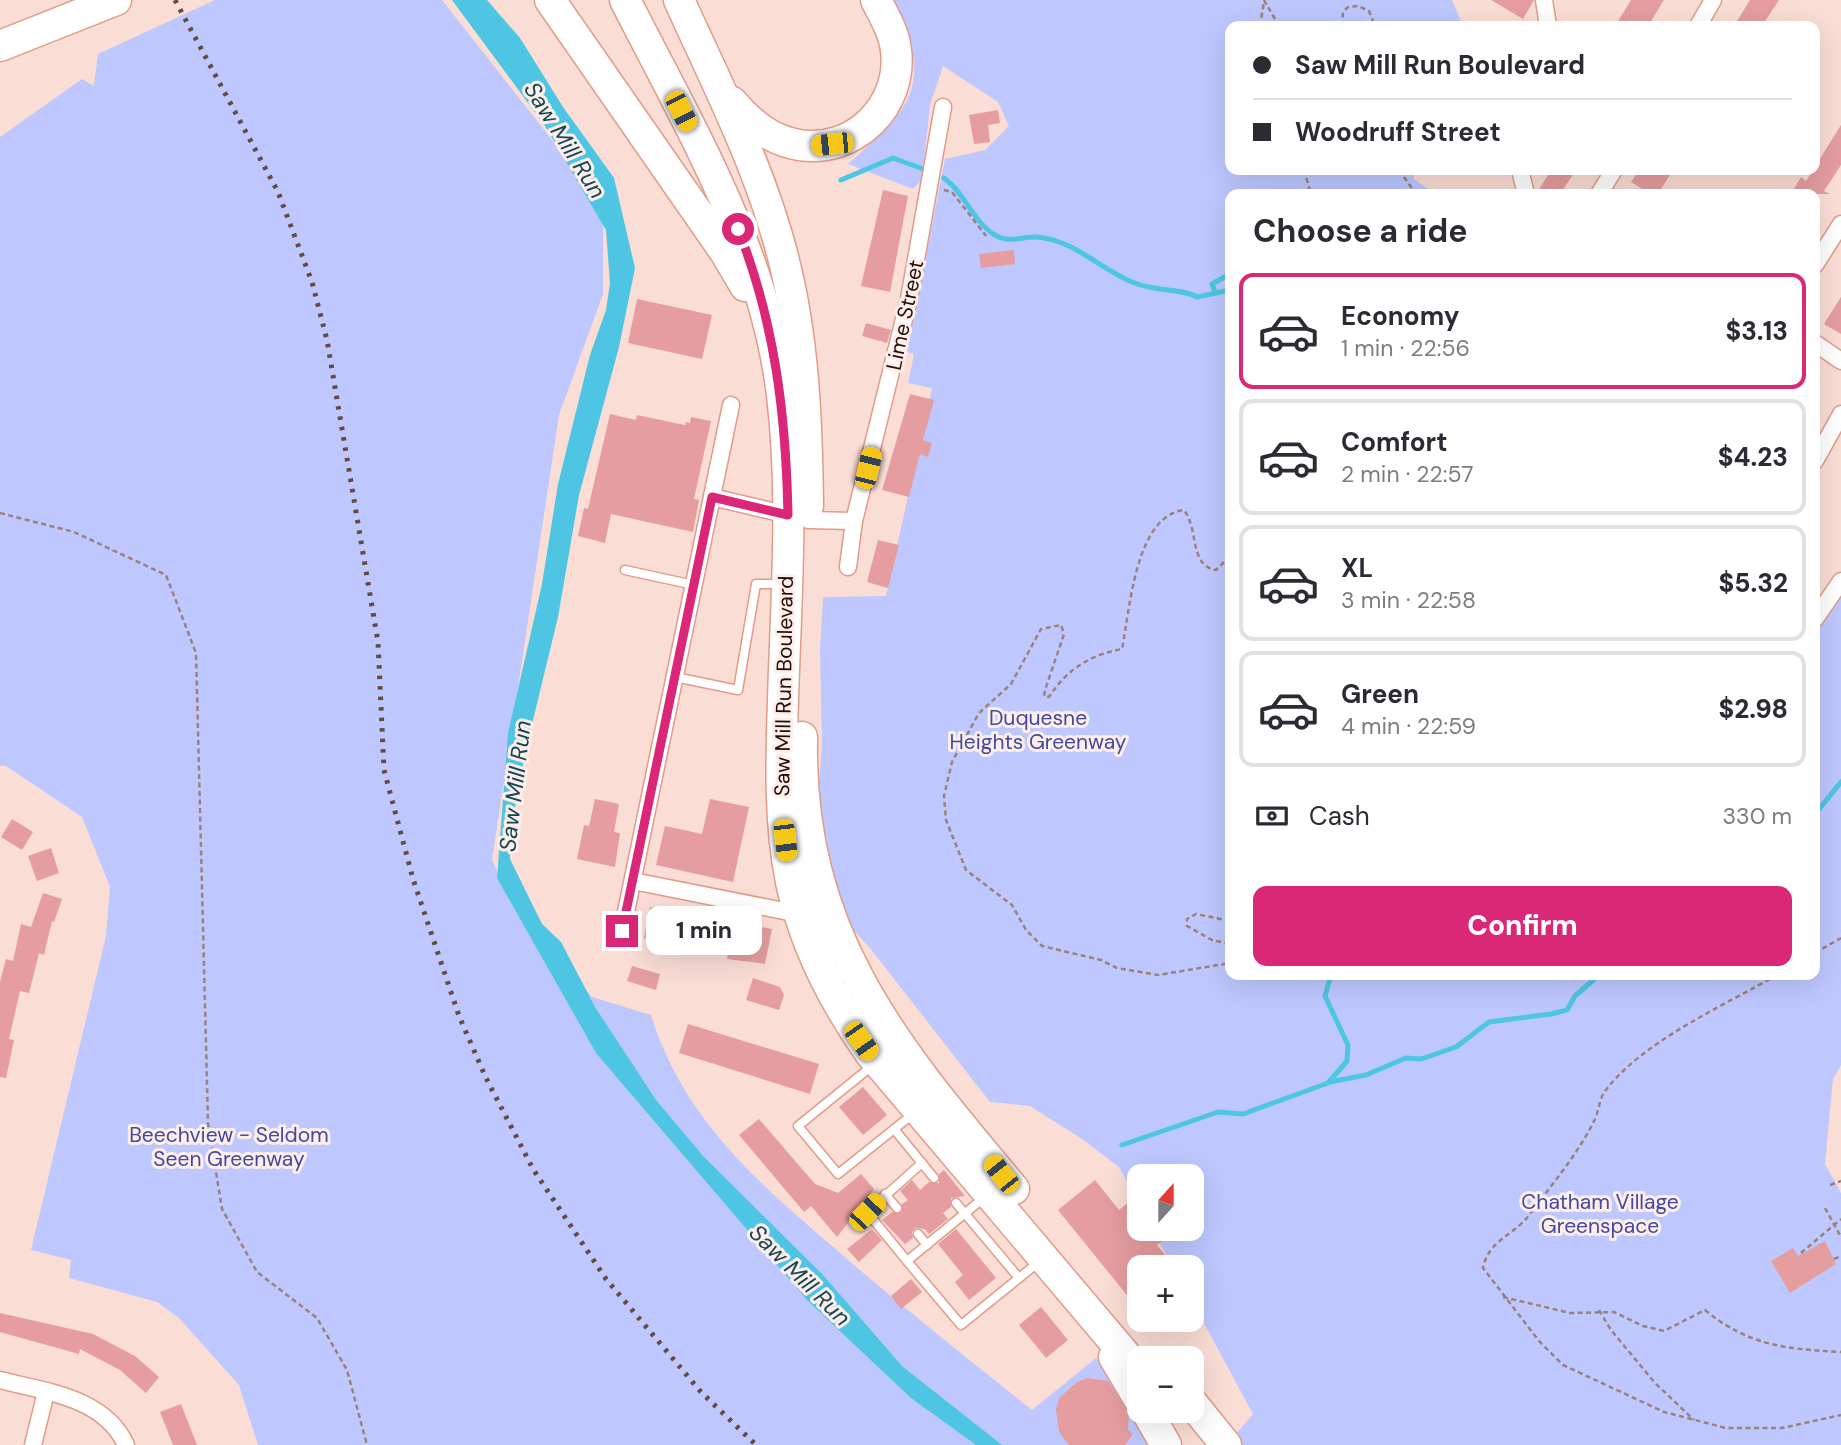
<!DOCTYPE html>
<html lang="en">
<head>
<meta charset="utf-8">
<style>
	:root { --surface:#fff; --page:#f2f2f3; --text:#2b2b33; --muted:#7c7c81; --line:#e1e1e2; --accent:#db2777 }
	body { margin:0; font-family:"DM Sans",sans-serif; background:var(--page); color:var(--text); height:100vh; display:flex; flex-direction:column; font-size:26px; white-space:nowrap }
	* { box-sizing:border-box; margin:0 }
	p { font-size:23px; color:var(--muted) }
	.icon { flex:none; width:38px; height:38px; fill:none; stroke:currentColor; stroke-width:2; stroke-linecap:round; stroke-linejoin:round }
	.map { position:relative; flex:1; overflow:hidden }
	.drawer { position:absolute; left:1225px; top:189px; width:595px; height:791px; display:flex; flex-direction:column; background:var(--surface); border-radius:14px; box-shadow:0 7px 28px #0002 }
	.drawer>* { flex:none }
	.hud { position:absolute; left:1225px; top:21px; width:595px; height:154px; border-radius:14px; box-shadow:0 7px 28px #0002; display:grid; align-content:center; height:154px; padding:0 28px; background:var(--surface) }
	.needle { width:46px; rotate:21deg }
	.tools { position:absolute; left:1127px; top:1164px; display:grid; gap:14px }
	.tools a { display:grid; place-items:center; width:77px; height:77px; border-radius:14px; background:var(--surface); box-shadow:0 7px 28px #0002; font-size:35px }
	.end { position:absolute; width:32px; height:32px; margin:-16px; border:9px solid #db2777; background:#fff; box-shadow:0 0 0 4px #fff }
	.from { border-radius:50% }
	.bubble { position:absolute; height:49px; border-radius:14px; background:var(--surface); box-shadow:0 7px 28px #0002; font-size:23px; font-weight:800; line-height:49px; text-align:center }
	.car { position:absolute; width:21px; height:42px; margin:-21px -10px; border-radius:9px; box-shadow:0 0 5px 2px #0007; background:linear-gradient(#f5c518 24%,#345 0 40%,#f5c518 0 76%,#345 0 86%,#f5c518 0) }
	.hud b { display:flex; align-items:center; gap:24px; height:66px; font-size:26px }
	.hud b+b { border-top:2px solid var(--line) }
	.hud i { width:18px; height:18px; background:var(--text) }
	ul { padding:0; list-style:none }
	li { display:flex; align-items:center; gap:21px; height:116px; margin:0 14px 10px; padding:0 14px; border:4px solid var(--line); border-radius:14px }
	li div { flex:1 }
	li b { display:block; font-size:26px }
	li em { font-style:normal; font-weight:800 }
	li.selected { border-color:var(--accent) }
	li>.icon { width:63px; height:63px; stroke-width:1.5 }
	h2 { padding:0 28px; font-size:32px; line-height:84px }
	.pay { display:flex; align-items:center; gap:18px; height:77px; padding:0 28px; font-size:26px }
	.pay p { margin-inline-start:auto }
	.button { display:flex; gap:14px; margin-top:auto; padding:14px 28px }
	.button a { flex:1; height:80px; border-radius:14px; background:var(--accent); color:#fff; font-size:28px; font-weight:800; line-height:80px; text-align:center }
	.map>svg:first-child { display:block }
	.green { fill:#bec8ff }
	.water { fill:#4ec6e3 }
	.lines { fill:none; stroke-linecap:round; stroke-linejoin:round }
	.stream { stroke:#4ec6e3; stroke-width:5 }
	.building { fill:#e59da0 }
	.lane-casing { stroke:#e09c89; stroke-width:11 }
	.street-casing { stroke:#e09c89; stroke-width:19 }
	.highway-casing { stroke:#e09c89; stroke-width:33 }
	.path { stroke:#9c817a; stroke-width:2.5; stroke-dasharray:5 3.5; stroke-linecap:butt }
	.lane { stroke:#fff; stroke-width:8 }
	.street { stroke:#fff; stroke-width:16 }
	.highway { stroke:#fff; stroke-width:30 }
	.rail { stroke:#644a44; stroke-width:5; stroke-dasharray:3.5 7; stroke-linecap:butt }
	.route { stroke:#db2777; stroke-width:9 }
	.labels { text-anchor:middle; stroke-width:6; stroke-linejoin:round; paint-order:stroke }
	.street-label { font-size:21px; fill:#240c06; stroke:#fdeeea }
	.park-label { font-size:21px; fill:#4348a1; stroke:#fdeeea }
	.water-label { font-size:23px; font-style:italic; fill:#144854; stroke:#fdeeea }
</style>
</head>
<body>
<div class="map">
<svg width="1841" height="1445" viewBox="0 0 1841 1445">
	<rect width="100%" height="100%" fill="#faddd5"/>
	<!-- green -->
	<g class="green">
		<path d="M215 0H442L603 205V294L559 415 492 860 514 909 592 997 651 1015C683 1119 759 1184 839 1252 902 1307 967 1358 1032 1410L1096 1358 1168 1445H258L239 1385 179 1318 157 1302 69 1278 71 1260 31 1250 106 936 110 887 82 817 6 766H0V137L82 79 94 86 98 54Z"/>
		<path d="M891 0H1452L1463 26H1230V170H1413L1414 179 1435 194H1230V975H1815V626L1819 628 1841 596V1065L1833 1079 1825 1164 1841 1193V1445H1243L1235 1435 1253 1414 1192 1301V1267H1173L1152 1229 1192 1228V1176H1139V1204L1119 1167 1082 1139 1030 1106 990 1102 870 948 847 923 840 906 818 799 822 745 820 650 823 597 886 596 932 388 908 383 914 354 907 352 945 159 985 150 1009 126 998 102 943 66 930 105 922 180 913 189 848 164C912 106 936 85 891 0Z"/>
	</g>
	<!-- water -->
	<polygon class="water" points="452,0 487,0 520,38 563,107 614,178 635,268 619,347 579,495 558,617 526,749 509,838 510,859 542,924 561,942 595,1007 656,1100 704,1157 823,1275 902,1366 1002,1445 976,1445 911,1398 808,1301 596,1053 497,878 508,733 542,584 558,484 590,355 606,310 610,283 606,230 545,126"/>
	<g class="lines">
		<!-- stream -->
		<g class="stream">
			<path d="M944 178C965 193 973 222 995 235 1009 244 1022 236 1037 237 1075 240 1102 271 1135 283 1156 292 1182 288 1197 297L1230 290"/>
			<polyline points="841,180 893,158 926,170"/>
			<polyline points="1215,292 1212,284 1230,274"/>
			<polyline points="1815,814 1841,782"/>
			<polyline points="1330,1082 1366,1075 1406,1058 1421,1059 1456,1047 1489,1022 1551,1014 1567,1010 1575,996 1599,975"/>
			<polyline points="1122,1145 1218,1112 1243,1114 1328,1083 1347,1061 1348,1045 1325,996 1331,975"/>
		</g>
	</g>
	<!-- building -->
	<g class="building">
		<polygon points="1491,0 1534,0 1523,19"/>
		<polygon points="1631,0 1664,0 1648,26 1615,26"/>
		<polygon points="1750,0 1779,0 1762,26 1734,26"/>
		<polygon points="998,110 1000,123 988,125 990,142 974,144 969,115"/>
		<polygon points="1841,125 1841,165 1824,191 1830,194 1798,194 1794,189 1801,177 1806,181"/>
		<polygon points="1551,170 1576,170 1560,194 1536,194"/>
		<polygon points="1639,170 1673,170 1658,194 1650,194 1631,182"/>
		<polygon points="883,190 908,196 890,292 861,286"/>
		<polygon points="1014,250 1015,264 981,268 979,254"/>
		<polygon points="1841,297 1841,334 1824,324"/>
		<polygon points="637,299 712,315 702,359 628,343"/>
		<polygon points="866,323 891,330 887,343 862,336"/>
		<polygon points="910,394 934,400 923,440 932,443 928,457 920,454 909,497 882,490"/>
		<polygon points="610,414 636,420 637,415 685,425 686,422 690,423 691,417 711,421 694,499 699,500 693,532 611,514 605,543 578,536 584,508 588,509"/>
		<polygon points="878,540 899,545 888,588 867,582"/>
		<polygon points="595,799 619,804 614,832 620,833 615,867 577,859 584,825 589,826"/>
		<polygon points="710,799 749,807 733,882 656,865 665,826 702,834"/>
		<polygon points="12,819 33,832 22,850 1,837"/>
		<polygon points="51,848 59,873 37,881 28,856"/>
		<polygon points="43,893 62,899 54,922 52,921 44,955 39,953 29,993 20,991 9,1039 14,1040 6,1078 0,1077 0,982 6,959 13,961 21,924 31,927"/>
		<polygon points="650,907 772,929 765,964 727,959 729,949 686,941 685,946 644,938"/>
		<polygon points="632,966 660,974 656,990 627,981"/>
		<polygon points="753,978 780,987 784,995 779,1010 746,1000"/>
		<polygon points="688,1024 819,1064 810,1094 679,1053"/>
		<polygon points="863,1087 887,1115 863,1135 839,1107"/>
		<polygon points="759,1119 815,1184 838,1193 861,1174 874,1189 837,1237 811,1206 804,1212 739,1135"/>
		<polygon points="944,1170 965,1196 951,1198 951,1207 943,1213 948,1219 929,1234 925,1229 916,1228 912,1232 913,1238 905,1244 882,1220 892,1212 902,1212 902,1204 908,1200 900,1191 912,1180 920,1190 929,1182 939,1183 939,1174"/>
		<polygon points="1095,1180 1119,1210 1130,1201 1139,1211 1139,1228 1153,1228 1163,1241 1157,1245 1175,1267 1139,1267 1139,1310 1058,1210"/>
		<polygon points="872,1229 882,1240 859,1262 847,1249"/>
		<polygon points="956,1229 996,1278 969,1300 955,1282 963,1275 938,1244"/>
		<polygon points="1825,1241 1836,1264 1790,1293 1771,1261 1793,1248 1798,1256"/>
		<polygon points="911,1279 922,1292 901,1309 891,1296"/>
		<polygon points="1041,1307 1068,1340 1046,1358 1019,1325"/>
		<polygon points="0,1313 93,1334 135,1356 159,1377 146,1393 120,1370 80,1349 79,1354 0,1332"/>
		<polygon points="1088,1378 1108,1381 1129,1413 1128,1430 1133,1434 1125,1445 1069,1445 1059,1432 1056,1409 1059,1398 1077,1382"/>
		<polygon points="181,1404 197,1445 173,1445 160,1412"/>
	</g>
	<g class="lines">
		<!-- lane casing -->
		<g class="lane-casing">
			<g id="lane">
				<polyline points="625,570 694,585"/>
				<polyline points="675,677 738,690 756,584 783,584"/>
				<polyline points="872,1066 798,1126 838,1174 913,1114"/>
				<polyline points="894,1129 934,1178"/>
				<polyline points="922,1163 867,1212 907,1261 986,1196"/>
				<polyline points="885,1194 897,1208"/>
				<polyline points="956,1203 1019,1278"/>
				<polyline points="918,1234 927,1245"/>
				<polyline points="907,1261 961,1325 1040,1261"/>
			</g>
		</g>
		<!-- street casing -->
		<g class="street-casing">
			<g id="street">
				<polyline points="1544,0 1548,26"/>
				<polyline points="1698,26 1713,0"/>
				<polyline points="1520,170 1526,194"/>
				<polyline points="1599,194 1614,170"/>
				<polyline points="1815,265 1841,224"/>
				<polyline points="1815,343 1841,361"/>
				<polyline points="1815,461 1841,414"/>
				<polyline points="712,497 788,515"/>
				<polyline points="808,520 854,521"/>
				<polyline points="848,567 854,521 909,299 943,107"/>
				<polyline points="1815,619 1841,581"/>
				<polyline points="633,881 799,914"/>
				<polyline points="622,931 731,405"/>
				<path d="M0 1380C46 1392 104 1397 126 1445"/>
				<polyline points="33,1445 46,1392"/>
			</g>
		</g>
		<!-- highway casing -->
		<g class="highway-casing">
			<g id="highway">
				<polyline points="550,0 725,252 745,286"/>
				<path d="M625 0C689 126 765 252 782 395 794 496 786 599 783 700 781 761 779 822 791 882 804 944 834 1002 870 1053L1139 1371"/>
				<path d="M679 0C717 84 760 167 783 257 804 338 807 422 808 506"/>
				<polyline points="0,46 116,0"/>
				<path d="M732 102C750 123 770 140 799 145 854 154 903 106 896 50 894 32 884 16 876 0"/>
				<path d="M802 737C798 935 894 1046 1014 1189"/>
				<polyline points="1114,1357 1139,1399"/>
				<polyline points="1192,1403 1226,1445"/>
				<polyline points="1146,1410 1166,1445"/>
			</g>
		</g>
		<!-- path -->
		<g class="path">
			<polyline points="1264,0 1279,26"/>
			<polyline points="1260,26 1264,2"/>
			<polyline points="1342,26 1343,12 1348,7 1358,6 1369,11 1375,26"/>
			<polyline points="1304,170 1311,194"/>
			<polyline points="1399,170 1416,194"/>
			<polyline points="944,190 952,192 986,236"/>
			<polyline points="0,513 74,532 166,575 196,653 208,1123 222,1209 257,1272 317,1318 347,1370 367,1445"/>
			<path d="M1230 556 1216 570C1189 566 1199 529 1184 510 1135 516 1130 610 1122 649 1090 655 1067 669 1049 697L1044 696 1045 690 1064 634 1061 625 1041 629 1011 684 979 713 952 762 944 796 946 820 966 870 1012 905 1026 930 1042 946 1101 960 1117 968 1158 975 1230 963"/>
			<polyline points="1230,921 1196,914 1187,919 1187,926 1212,940 1230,944"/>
			<polyline points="1815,953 1841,938"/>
			<path d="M1777 975C1723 1006 1643 1041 1605 1091 1599 1099 1599 1112 1594 1121 1578 1154 1552 1184 1530 1214 1514 1236 1489 1239 1483 1268L1539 1341 1563 1365 1664 1412 1726 1428H1782L1841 1415"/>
			<polyline points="1830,1185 1841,1181"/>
			<polyline points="1825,1208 1841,1237"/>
			<polyline points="1801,1253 1841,1219"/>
			<polyline points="1834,1259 1841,1256"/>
			<path d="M1503 1297 1570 1313 1614 1312 1643 1326 1664 1331 1705 1310C1749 1346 1786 1349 1841 1352"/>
			<polyline points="1599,1310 1611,1330 1655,1383 1694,1420"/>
		</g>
		<!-- lane -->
		<use href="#lane" class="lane"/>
		<!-- street -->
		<use href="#street" class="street"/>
		<!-- highway -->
		<use href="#highway" class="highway"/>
		<!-- rail -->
		<polyline class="rail" points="175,0 278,192 312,282 327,340 378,642 384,770 413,879 459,1016 486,1078 533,1169 606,1279 701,1392 756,1445"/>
	</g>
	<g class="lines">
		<!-- route -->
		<path class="route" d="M622 931 712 497 788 515C786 416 775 322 738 229"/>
	</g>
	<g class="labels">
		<!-- street labels -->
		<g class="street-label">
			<text transform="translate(905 315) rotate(-78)" y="7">Lime Street</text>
			<text transform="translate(784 686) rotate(-89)" y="7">Saw Mill Run Boulevard</text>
		</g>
		<!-- park labels -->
		<g class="park-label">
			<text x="1038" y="725">Duquesne<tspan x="1038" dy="24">Heights Greenway</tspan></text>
			<text x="229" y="1142">Beechview - Seldom<tspan x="229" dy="24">Seen Greenway</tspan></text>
			<text x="1600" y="1209">Chatham Village<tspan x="1600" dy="24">Greenspace</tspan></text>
		</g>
		<!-- water labels -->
		<g class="water-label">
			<text transform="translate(565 140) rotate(58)" y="8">Saw Mill Run</text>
			<text transform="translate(515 786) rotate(-83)" y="8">Saw Mill Run</text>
			<text transform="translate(800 1275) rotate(45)" y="8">Saw Mill Run</text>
		</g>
	</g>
</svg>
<div class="tools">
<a><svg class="needle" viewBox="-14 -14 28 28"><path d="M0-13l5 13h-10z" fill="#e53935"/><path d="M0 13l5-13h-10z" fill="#7c7c81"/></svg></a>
<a>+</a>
<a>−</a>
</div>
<i class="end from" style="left:738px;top:229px"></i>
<i class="end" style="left:622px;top:931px"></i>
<div class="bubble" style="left:646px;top:906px;width:116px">1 min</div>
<i class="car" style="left:681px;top:111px;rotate:153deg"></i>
<i class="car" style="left:832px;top:144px;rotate:264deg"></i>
<i class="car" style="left:868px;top:468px;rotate:14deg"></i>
<i class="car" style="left:785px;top:840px;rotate:173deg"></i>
<i class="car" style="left:861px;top:1041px;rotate:145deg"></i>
<i class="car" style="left:1001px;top:1174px;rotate:322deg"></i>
<i class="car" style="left:867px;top:1212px;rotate:44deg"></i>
<div class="hud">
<b><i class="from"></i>Saw Mill Run Boulevard</b>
<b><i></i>Woodruff Street</b>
</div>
<section class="drawer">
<h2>Choose a ride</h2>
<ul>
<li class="selected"><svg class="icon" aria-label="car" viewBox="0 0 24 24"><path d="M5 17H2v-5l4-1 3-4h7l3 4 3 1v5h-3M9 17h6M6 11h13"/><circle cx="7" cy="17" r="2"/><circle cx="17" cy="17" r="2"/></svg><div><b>Economy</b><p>1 min · 22:56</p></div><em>$3.13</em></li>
<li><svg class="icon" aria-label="car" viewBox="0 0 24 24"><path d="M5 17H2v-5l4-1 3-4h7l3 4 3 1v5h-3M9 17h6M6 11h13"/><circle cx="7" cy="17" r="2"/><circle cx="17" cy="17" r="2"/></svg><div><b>Comfort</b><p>2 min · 22:57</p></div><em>$4.23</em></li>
<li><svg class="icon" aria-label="car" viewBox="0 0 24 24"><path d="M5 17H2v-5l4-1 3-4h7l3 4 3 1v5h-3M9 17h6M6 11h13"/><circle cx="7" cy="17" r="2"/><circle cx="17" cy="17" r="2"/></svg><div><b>XL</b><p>3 min · 22:58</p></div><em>$5.32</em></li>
<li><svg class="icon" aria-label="car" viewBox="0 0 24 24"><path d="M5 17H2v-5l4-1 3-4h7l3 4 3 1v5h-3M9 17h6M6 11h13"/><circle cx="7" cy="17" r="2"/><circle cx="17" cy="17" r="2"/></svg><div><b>Green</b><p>4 min · 22:59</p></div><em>$2.98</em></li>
</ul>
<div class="pay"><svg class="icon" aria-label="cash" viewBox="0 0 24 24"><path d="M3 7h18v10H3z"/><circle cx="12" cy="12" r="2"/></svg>Cash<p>330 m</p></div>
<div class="button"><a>Confirm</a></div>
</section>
</div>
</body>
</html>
